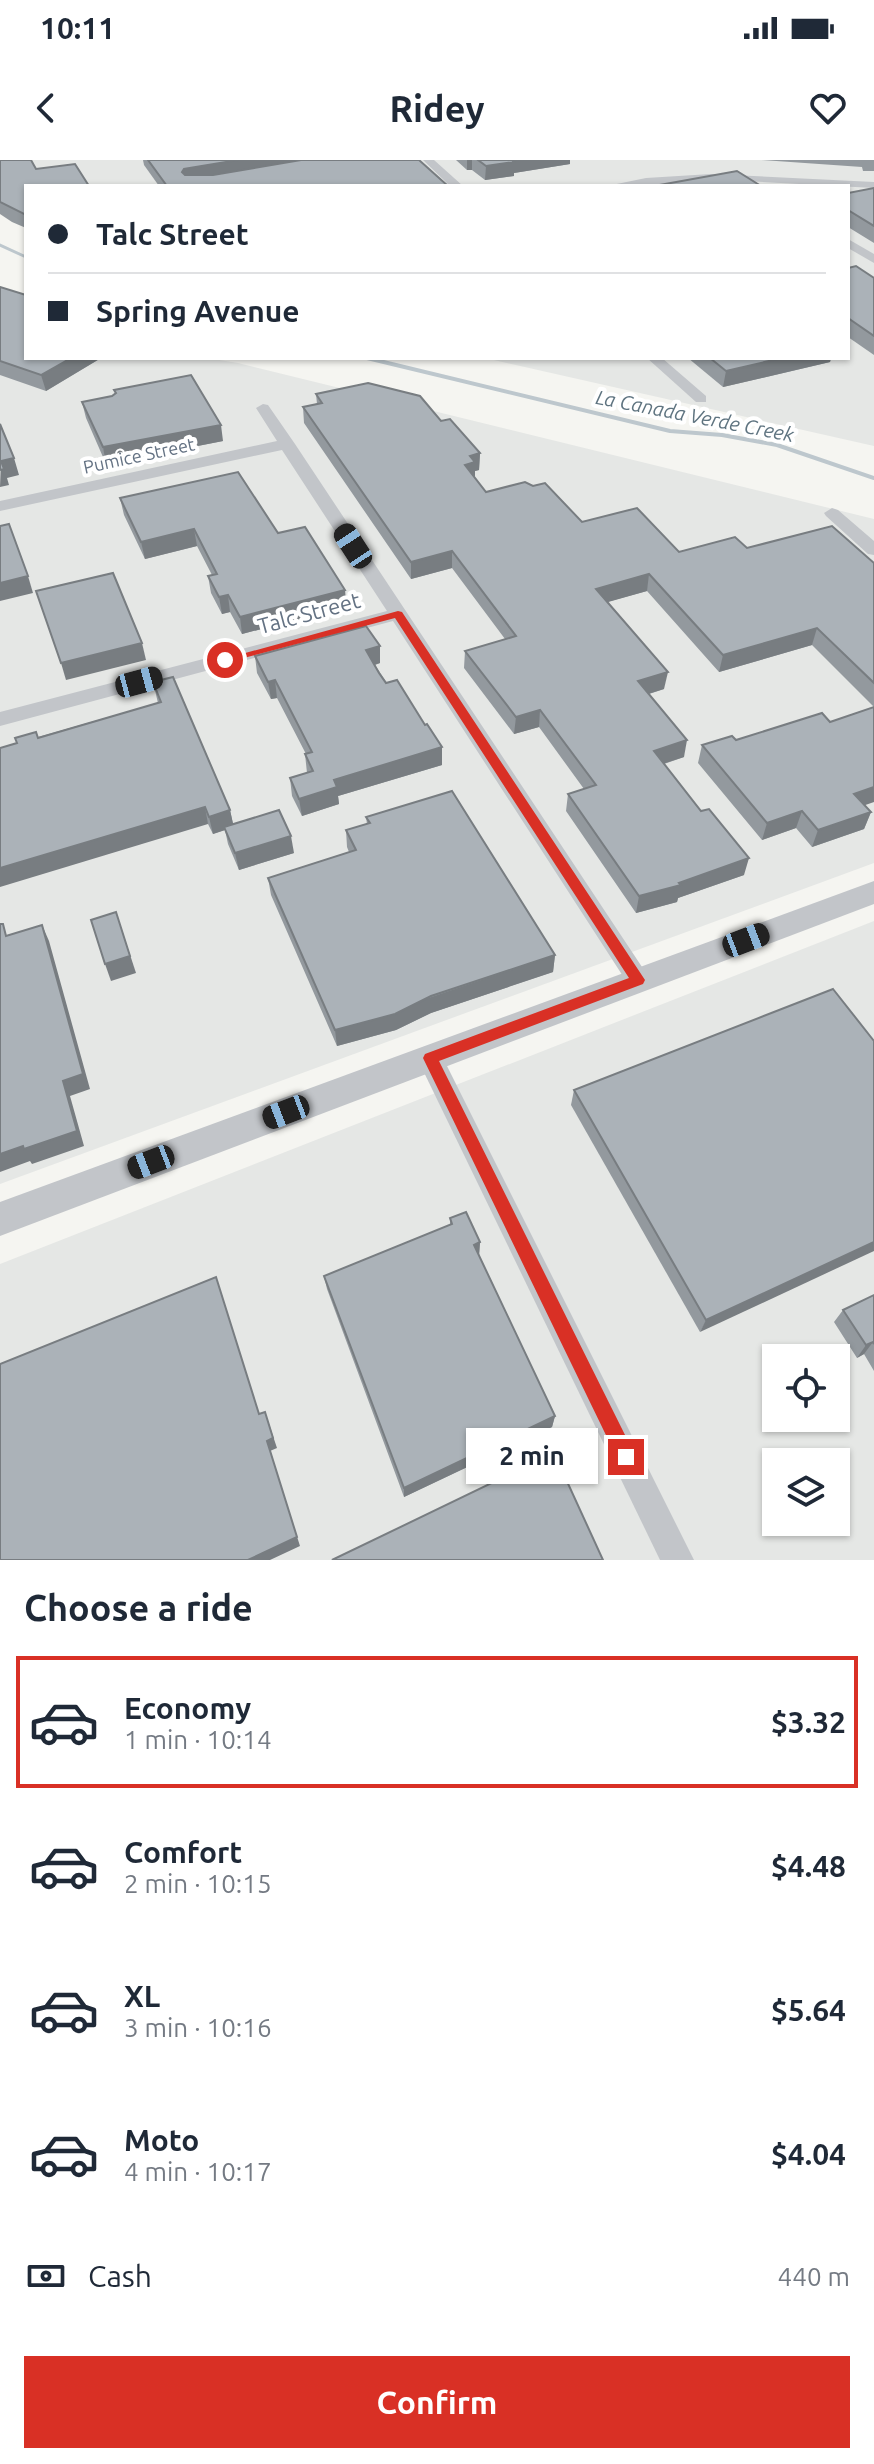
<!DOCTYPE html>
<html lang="en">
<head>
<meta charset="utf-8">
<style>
	:root { --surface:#fff; --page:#f6f6f7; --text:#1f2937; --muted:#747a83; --line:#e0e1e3; --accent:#d93025 }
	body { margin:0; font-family:Ubuntu,sans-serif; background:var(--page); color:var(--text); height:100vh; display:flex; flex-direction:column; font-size:30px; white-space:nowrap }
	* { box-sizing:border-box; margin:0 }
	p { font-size:26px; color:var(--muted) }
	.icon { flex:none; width:44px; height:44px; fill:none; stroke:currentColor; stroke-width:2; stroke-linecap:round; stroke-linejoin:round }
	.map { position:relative; height:1400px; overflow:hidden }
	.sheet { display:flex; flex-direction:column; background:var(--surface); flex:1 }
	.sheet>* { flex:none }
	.hud { position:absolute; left:24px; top:24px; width:826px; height:176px; border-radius:0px; box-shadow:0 2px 6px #0004; display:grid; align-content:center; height:176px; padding:0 24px; background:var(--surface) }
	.fabs { position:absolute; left:762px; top:1184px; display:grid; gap:16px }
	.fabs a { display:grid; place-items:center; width:88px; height:88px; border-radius:0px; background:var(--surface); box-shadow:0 2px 6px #0004; font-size:40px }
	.end { position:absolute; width:36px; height:36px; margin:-18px; border:10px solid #d93025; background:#fff; box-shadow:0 0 0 4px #fff }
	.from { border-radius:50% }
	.bubble { position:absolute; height:56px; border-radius:0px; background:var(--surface); box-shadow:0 2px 6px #0004; font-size:26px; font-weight:600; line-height:56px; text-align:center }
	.car { position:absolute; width:24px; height:48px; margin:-24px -12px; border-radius:10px; box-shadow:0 0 6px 2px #0007; background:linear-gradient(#222 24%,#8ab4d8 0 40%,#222 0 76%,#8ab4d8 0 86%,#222 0) }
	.hud b { display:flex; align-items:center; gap:28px; height:76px; font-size:30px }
	.hud b+b { border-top:2px solid var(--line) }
	.hud i { width:20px; height:20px; background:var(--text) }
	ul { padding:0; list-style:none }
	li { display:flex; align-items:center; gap:24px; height:132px; margin:0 16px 12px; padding:0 8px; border:4px solid transparent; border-radius:0px }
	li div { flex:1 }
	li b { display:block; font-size:30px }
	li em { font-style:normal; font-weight:600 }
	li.selected { border-color:var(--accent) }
	li>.icon { width:72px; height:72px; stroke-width:1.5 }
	h2 { padding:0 24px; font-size:36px; line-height:96px }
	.pay { display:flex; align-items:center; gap:20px; height:88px; padding:0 24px; font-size:30px }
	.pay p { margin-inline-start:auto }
	.button { display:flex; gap:16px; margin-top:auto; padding:16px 24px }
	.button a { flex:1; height:92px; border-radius:0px; background:var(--accent); color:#fff; font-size:32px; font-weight:600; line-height:92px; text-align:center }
	.status { display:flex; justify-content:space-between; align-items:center; height:56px; padding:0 40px; background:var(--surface); direction:ltr }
	.status svg { height:22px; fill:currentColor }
	header { display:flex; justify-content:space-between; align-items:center; height:104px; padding:0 24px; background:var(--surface); font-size:36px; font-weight:600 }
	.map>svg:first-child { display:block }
	.built { fill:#e5e7e5; fill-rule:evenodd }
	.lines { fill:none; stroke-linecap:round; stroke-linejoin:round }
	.stream-far1 { stroke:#bdc7cd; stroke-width:3 }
	.stream { stroke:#bdc7cd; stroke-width:4 }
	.minor { fill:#c2c5c9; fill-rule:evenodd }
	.tertiary { fill:#c2c5c9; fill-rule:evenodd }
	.wall { fill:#93999e }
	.shaded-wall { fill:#787d81 }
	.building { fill:#abb2b8; stroke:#787d81; stroke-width:2 }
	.route { fill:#d93025 }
	.labels { text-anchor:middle; stroke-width:8; stroke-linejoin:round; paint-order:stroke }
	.far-street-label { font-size:18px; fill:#647283; stroke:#fff }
	.far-water-label { font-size:20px; font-style:italic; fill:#5f7480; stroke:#fff }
	.street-label { font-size:22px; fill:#647283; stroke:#fff }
</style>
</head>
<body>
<div class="status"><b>10:11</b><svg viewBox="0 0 49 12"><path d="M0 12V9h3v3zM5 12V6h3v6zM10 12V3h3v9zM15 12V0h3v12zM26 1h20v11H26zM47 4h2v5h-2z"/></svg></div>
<header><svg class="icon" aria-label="back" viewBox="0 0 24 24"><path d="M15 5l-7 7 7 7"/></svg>Ridey<svg class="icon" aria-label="heart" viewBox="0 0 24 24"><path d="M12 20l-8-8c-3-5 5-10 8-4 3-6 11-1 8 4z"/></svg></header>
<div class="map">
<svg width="874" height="1400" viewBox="0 0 874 1400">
	<rect width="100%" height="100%" fill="#f5f5f1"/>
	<!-- built -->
	<g class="built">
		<polygon points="0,0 874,0 874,286 485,198 848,198 848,26 26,26"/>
		<polygon points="0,127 26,137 26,198 207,198 238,203 874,359 874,703 0,1024"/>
		<path d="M874 761V1400H0V1104ZM776 1198H836V1258H776ZM776 1302H836V1362H776Z"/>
	</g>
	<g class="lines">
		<!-- stream-far1 -->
		<polyline class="stream-far1" points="0,85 26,97"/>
		<!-- stream -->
		<polyline class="stream" points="367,198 670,271 722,275 777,285 874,318"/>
		<!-- minor -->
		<g class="minor">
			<polygon points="423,0 434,0 463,26 450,26"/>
			<polygon points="711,14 874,22 874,28 743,21 607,26 646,18"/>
			<polygon points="848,79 874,94 874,103 848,88"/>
			<polygon points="647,198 662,198 706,236 706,242 696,242"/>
			<polygon points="263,244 268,245 295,284 646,813 650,820 646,827 638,830 630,827 393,461 0,566 0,552 387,451 282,290 0,351 0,341 277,281 256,248"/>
			<polygon points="832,348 838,350 874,381 874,395 868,394 826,356 824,353"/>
			<polygon points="430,887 439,890 694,1400 660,1400 417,898 421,890"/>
		</g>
		<!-- tertiary -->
		<polygon class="tertiary" points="874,721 874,744 0,1076 0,1042"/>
	</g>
	<!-- wall -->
	<g class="wall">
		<polygon points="0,0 26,26 26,68 12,62 0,54"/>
		<polygon points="143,0 419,0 448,26 159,26 144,5"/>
		<polygon points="456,0 570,0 570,4 514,13 514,16 485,20 472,10 467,10"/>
		<polygon points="762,0 874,0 874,11 863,11 862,7"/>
		<polygon points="874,28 874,83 848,67 848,33"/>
		<polygon points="848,108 874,118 874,195 848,177"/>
		<polygon points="0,127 101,198 46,231 0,215"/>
		<polygon points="688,198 831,198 830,202 723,227"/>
		<polygon points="114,230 223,281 106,304 86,258 82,242 112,236 115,234"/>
		<polygon points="316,234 441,261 480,293 479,310 475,311 475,318 486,332 679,392 747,388 874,403 874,547 812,485 719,512 647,431 607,442 664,529 649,534 684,597 664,604 744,715 678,738 677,742 636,753 566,651 568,634 584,629 539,567 514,574 464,508 465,491 505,479 452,408 411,419 304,263 303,247 317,244"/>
		<polygon points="120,338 278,373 345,430 346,447 242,474 230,452 222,454 211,433 208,416 212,415 197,386 145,399 124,355"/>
		<polygon points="380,486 380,503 375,505 442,605 338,636 339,644 302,656 292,636 290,618 307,613 305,594 306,594 277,538 271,539 257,513 255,496"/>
		<polygon points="153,522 230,650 233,664 294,693 239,710 228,684 225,670 213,674 208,664 38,577 158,543"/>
		<polygon points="830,562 865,645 871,652 864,669 812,687 796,668 762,680 698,603 702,585 736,580"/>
		<polygon points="366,657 555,795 553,812 431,853 396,870 337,886 271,735 268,718 349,692 347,687 346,670 367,664"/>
		<polygon points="874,881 700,1172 571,945 574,930"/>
		<polygon points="450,1058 480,1082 479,1095 555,1256 552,1267 404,1337 327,1129 324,1116 450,1065"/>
		<polygon points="874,1135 874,1211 864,1194 857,1198 834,1162 843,1150"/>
	</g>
	<!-- shaded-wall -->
	<g class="shaded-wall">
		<polygon points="238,0 321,0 184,26 182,12 184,9"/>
		<rect x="467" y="0" width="5" height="10"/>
		<polygon points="512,0 570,0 570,4 514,13 514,16 485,20 486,6"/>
		<polygon points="71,198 101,198 46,231 41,215"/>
		<polygon points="782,198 831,198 830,202 723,227 726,211"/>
		<polygon points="221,265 223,281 106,304 103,287"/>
		<polygon points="480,293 479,310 475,311 475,319 465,305 470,296"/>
		<polygon points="14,298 19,315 7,318 9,325 0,327 1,301"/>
		<polygon points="194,369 197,386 145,399 141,382"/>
		<polygon points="452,391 452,408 411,419 411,402"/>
		<polygon points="649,414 647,431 594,446 596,429"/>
		<polygon points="28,416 33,433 0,441 0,423"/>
		<polygon points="345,430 346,447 242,474 240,457"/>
		<polygon points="228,435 230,452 222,454 219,437"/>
		<polygon points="817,468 812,485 719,512 723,495"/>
		<polygon points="142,483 146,500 66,520 61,503"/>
		<polygon points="380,486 380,503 367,507 366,490"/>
		<polygon points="668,512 664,529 635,538 638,521"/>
		<polygon points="275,520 277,538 271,539 268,522"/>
		<polygon points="540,550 539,567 514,574 516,557"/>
		<polygon points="687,580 684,597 650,608 654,591"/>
		<polygon points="442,587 442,605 338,636 339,644 302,656 299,639 334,620"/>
		<polygon points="874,627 874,642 848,651 854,634"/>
		<polygon points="205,647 208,664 0,727 0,708"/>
		<polygon points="230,650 234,668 224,667 225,670 213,674 209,657"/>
		<polygon points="802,651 796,668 762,680 767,663"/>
		<polygon points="871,652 864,669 812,687 818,670"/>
		<polygon points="291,676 294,693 239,710 235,693"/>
		<polygon points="749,698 744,715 678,738 677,742 636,753 639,736"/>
		<polygon points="116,752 136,813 111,821 105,804"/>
		<polygon points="42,765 49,781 90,929 70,936 84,986 32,1004 30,1001 0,1012 0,994 63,921"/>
		<polygon points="555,795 553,812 431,853 396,870 337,886 335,870"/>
		<polygon points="480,1082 479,1096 474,1085"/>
		<polygon points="874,1082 874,1091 700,1172 706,1160"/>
		<polygon points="873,1182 864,1194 857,1198 866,1185"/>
		<polygon points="265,1252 277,1288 270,1291 300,1386 270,1400 248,1400 267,1281"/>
		<polygon points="555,1256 552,1267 404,1337 404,1328"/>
	</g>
	<!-- building -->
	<g class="building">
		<polygon points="0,0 31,0 36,9 75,4 89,26 26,26 26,55 0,42"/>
		<polygon points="148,0 238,0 184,9 182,12 185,15 213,15 301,0 419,0 448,26 167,26"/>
		<polygon points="478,0 512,0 514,2 486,6"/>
		<polygon points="737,11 761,26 654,26"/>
		<polygon points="874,28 874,66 848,50 848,33"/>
		<polygon points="856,106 874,118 874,176 848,158 848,108"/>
		<polygon points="0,127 26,135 26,198 71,198 41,215 0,201"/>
		<polygon points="710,198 782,198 726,211"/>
		<polygon points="191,215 221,265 103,287 82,242 112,236 116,233 114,230"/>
		<polygon points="368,223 420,236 441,261 450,259 480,293 470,296 475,302 465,305 486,332 525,322 533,326 545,323 582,362 637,348 679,392 735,377 747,388 832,366 874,403 874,523 817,468 723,495 649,414 596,429 668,512 638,521 687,580 654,591 701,651 709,649 749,698 679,723 681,725 639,736 568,634 596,625 540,550 516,557 465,491 516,476 452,391 411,402 303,247 322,243 316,234"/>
		<polygon points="0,264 14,298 1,301 4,309 0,310"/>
		<polygon points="238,312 278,373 305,367 345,430 240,457 228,435 219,437 208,416 217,414 194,369 141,382 120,338"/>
		<polygon points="9,364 28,416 0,423 0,366"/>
		<polygon points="113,413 142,483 61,503 36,431"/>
		<polygon points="366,466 380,486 366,490 379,513 386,523 397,520 425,565 427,564 442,587 334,620 337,627 299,639 290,618 313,611 305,594 312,592 275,520 268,522 255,496"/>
		<polygon points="173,517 230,650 209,657 205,647 0,708 0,588 17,583 15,578 36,572 38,578 161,542 153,522"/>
		<polygon points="874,547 874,627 854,634 871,652 818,670 802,651 767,663 702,585 732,576 736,580 822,553 830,562"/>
		<polygon points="452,631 555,795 431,836 395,854 335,870 268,718 356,690 346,670 370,663 366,657"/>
		<polygon points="279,650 291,676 235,693 224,667"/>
		<polygon points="116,752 130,796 105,804 91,760"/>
		<polygon points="0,764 3,764 6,776 42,765 83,914 63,921 77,971 24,989 23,986 0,994"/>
		<polygon points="833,829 874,881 874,1082 706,1160 574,930"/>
		<polygon points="466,1052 480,1082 474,1085 555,1256 404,1328 324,1116 452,1064 450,1058"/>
		<polygon points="216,1117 259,1254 265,1252 273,1278 267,1281 297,1377 248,1400 0,1400 0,1204"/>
		<polygon points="874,1135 874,1184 873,1182 866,1185 843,1150"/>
		<polygon points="554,1293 603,1400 332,1400"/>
	</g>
	<!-- route -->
	<polygon class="route" points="398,451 402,452 645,820 643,824 439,901 633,1291 636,1297 633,1304 626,1307 620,1304 423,898 425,894 629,818 395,458 225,503 220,500"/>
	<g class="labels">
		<!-- far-street labels -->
		<g class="far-street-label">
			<text transform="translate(139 296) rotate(-12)" y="6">Pumice Street</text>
		</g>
		<!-- far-water labels -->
		<g class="far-water-label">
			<text transform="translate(695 256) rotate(11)" y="7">La Canada Verde Creek</text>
		</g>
		<!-- street labels -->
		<g class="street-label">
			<text transform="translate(309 453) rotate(-15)" y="8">Talc Street</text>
		</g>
	</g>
</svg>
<div class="fabs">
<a><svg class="icon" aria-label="locate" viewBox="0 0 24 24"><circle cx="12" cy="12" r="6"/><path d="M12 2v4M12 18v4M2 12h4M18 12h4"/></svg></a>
<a><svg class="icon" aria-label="layers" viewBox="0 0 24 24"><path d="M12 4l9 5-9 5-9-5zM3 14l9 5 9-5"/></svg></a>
</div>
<i class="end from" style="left:225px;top:500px"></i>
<i class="end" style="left:626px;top:1297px"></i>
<div class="bubble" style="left:466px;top:1268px;width:132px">2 min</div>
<i class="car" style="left:353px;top:386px;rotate:327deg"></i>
<i class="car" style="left:139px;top:522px;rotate:75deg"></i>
<i class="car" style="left:746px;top:780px;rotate:69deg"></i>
<i class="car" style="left:286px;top:952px;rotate:249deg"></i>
<i class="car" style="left:151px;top:1002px;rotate:249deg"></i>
<div class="hud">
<b><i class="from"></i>Talc Street</b>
<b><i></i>Spring Avenue</b>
</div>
</div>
<section class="sheet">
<h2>Choose a ride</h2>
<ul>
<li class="selected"><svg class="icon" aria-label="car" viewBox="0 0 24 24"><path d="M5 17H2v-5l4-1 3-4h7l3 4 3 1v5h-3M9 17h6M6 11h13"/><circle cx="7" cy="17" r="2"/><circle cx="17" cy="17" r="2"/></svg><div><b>Economy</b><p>1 min · 10:14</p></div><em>$3.32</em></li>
<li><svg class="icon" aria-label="car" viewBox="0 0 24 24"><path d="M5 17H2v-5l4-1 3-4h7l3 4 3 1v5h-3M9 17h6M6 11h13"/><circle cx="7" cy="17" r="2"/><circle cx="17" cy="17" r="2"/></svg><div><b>Comfort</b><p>2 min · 10:15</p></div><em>$4.48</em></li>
<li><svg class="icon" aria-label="car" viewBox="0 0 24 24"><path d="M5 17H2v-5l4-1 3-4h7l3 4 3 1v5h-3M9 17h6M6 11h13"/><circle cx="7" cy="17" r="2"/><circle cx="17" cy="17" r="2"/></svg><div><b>XL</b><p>3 min · 10:16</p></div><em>$5.64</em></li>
<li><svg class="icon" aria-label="car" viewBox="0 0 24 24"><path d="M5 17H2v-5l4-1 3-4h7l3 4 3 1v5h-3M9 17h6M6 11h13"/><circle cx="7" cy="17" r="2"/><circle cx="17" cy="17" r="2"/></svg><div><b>Moto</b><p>4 min · 10:17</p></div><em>$4.04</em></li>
</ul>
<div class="pay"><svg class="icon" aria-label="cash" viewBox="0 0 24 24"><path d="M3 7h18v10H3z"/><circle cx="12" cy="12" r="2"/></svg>Cash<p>440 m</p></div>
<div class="button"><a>Confirm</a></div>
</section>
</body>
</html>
